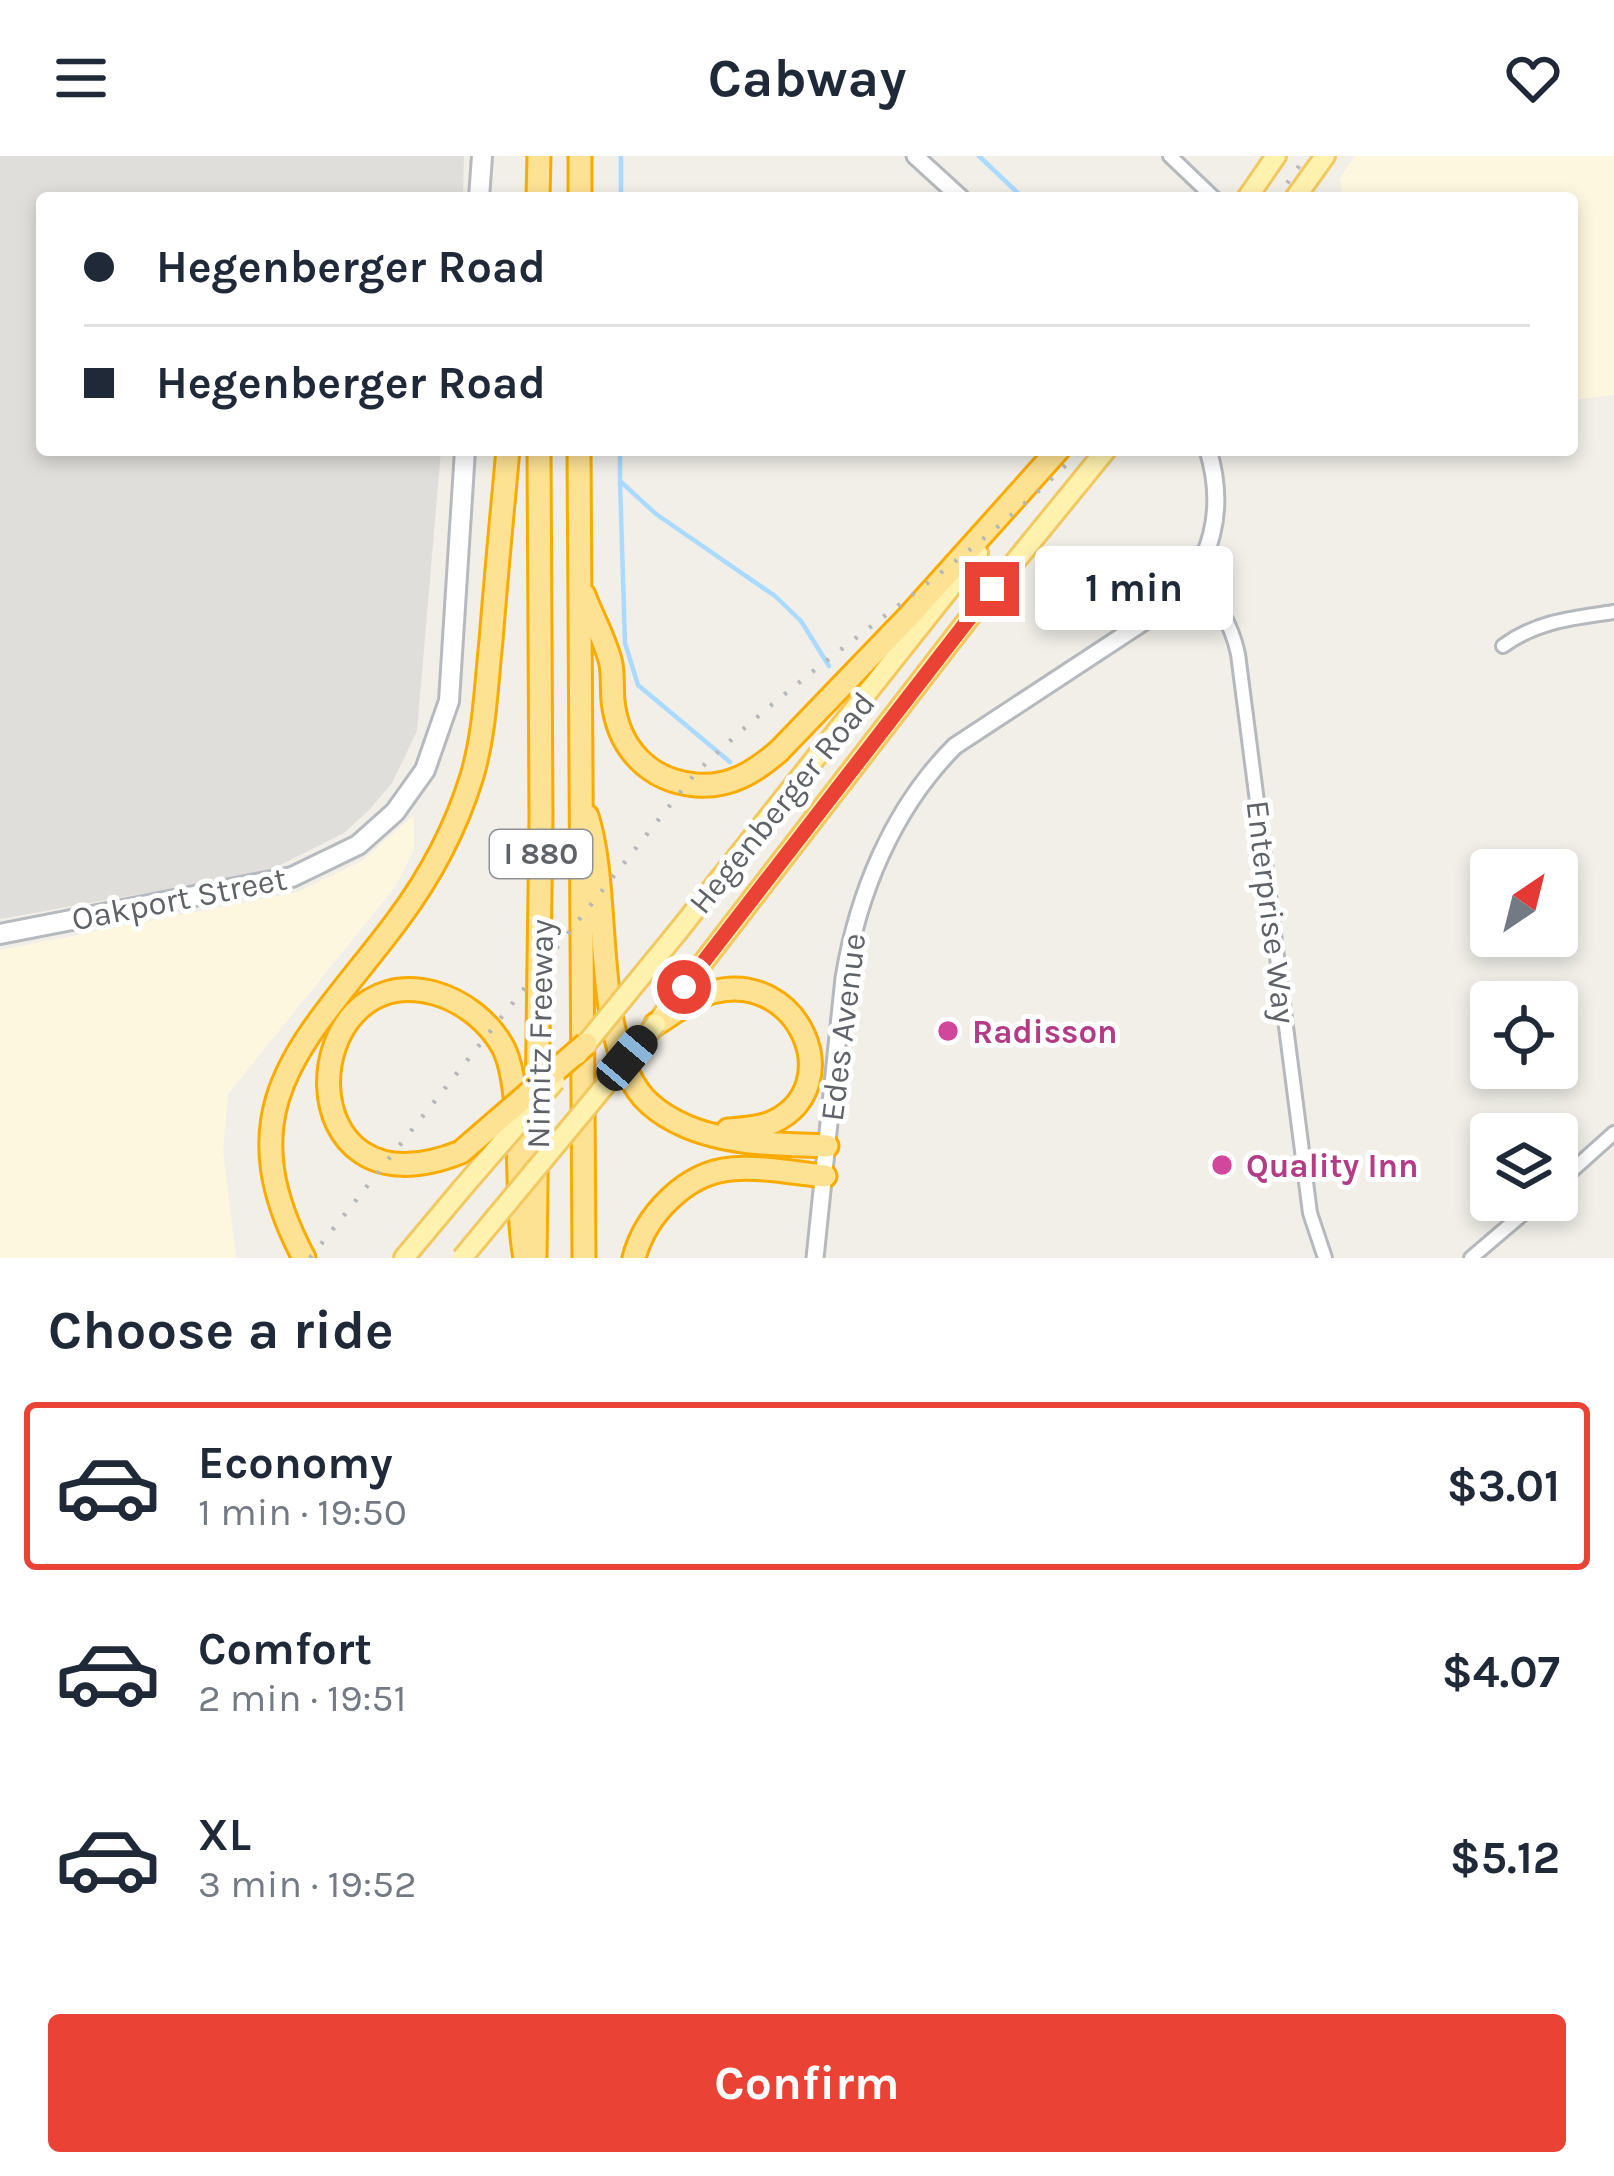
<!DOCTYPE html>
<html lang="en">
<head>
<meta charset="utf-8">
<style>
	:root { --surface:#fff; --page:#f6f6f7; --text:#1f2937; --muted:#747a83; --line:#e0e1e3; --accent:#ea4335 }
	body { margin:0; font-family:Karla,sans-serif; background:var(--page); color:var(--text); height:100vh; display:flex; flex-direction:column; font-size:45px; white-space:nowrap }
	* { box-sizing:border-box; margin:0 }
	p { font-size:39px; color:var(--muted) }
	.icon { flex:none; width:66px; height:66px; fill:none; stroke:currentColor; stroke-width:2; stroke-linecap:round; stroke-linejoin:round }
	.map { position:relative; height:1102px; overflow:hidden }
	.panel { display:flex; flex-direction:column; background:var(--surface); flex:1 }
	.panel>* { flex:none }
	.hud { position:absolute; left:36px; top:36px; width:1542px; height:264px; border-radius:12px; box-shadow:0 6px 18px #0003; display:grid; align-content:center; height:264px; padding:0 48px; background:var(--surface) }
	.needle { width:78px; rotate:35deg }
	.fabs { position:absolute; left:1470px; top:693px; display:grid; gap:24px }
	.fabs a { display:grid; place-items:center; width:108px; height:108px; border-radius:12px; background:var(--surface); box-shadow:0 6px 18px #0003; font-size:60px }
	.end { position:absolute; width:54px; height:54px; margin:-27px; border:15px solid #ea4335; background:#fff; box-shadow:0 0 0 6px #fff }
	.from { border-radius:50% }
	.bubble { position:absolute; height:84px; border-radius:12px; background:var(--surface); box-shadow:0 6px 18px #0003; font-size:39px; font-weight:700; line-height:84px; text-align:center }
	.car { position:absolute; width:36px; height:72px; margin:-36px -18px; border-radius:15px; box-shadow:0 0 9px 3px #0007; background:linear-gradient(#222 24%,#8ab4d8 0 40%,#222 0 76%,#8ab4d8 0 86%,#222 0) }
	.hud b { display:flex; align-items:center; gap:42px; height:114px; font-size:45px }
	.hud b+b { border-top:3px solid var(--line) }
	.hud i { width:30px; height:30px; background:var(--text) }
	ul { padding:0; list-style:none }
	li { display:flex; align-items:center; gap:36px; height:168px; margin:0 24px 18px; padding:0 24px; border:6px solid transparent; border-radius:12px }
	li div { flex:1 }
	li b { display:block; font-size:45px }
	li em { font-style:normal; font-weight:700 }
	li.selected { border-color:var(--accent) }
	li>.icon { width:108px; height:108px; stroke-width:1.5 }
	h2 { padding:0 48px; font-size:54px; line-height:144px }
	.action { display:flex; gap:24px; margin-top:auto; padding:24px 48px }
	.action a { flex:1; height:138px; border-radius:12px; background:var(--accent); color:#fff; font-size:48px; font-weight:700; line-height:138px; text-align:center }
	header { display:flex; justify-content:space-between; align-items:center; height:156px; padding:0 48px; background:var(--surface); font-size:54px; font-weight:700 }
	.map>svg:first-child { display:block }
	.commercial { fill:#fef7e0 }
	.industrial { fill:#e0deda }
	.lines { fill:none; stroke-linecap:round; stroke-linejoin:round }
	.stream { stroke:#aadaff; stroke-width:4.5 }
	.minor-casing { stroke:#b5b8bc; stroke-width:18 }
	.tertiary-casing { stroke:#b5b8bc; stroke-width:21 }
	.secondary-casing { stroke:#b6babf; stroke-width:24 }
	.primary-casing { stroke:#f2c960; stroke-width:24 }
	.motorway-casing { stroke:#f9ab00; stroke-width:27 }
	.minor { stroke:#fff; stroke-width:12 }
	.tertiary { stroke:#fff; stroke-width:15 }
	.secondary { stroke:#fff; stroke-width:18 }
	.primary { stroke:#fff2af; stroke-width:18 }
	.motorway { stroke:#fde293; stroke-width:21 }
	.rail { stroke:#b6b7b8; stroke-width:4.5; stroke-dasharray:3 15; stroke-linecap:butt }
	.primary-bridge-casing { stroke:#f2c960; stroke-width:24; stroke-linecap:butt }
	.motorway-bridge-casing { stroke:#f9ab00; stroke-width:27; stroke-linecap:butt }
	.primary-bridge { stroke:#fff2af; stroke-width:18 }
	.motorway-bridge { stroke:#fde293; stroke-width:21 }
	.route { stroke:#ea4335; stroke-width:15 }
	.hotel-dot { fill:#d1479c; stroke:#fff; stroke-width:4.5 }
	.labels { text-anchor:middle; stroke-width:10; stroke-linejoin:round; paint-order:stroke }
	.shield { fill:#fff; stroke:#8f9295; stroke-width:3 }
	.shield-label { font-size:30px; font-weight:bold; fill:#5f6368 }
	.street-label { font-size:33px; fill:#5f6368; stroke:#fff }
	.hotel-label { font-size:33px; font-weight:bold; fill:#b23c85; stroke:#fff; text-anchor:start }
</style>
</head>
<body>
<header><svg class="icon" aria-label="menu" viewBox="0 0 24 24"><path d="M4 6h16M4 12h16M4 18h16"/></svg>Cabway<svg class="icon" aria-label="heart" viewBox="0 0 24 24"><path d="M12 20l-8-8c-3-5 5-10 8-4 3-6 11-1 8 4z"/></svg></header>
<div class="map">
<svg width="1614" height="1102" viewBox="0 0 1614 1102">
	<rect width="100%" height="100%" fill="#f1efe8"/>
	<!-- commercial -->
	<g class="commercial">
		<polygon points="1355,0 1614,0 1614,239 1572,244 1572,42 1343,42 1340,22"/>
		<polygon points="414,659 414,694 395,731 228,938 223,996 236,1102 0,1102 0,794 298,736 362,705"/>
	</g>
	<!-- industrial -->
	<polygon class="industrial" points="0,0 464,0 463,42 42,42 42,294 441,294 417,575 392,627 369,654 344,677 268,715 0,763"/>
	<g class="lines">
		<!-- stream -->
		<g class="stream">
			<polyline points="979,0 1023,42"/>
			<polyline points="621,42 621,0"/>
			<polyline points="620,294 620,325 656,358 775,440 801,465 829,510"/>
			<polyline points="620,325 625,487 638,529 730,606"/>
		</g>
		<!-- minor casing -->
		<g class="minor-casing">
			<g id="minor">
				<polyline points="1170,0 1214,42"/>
				<path d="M1193 423C1217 445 1231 466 1238 498L1310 1057 1325 1102"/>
				<path d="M1503 490C1537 465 1573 462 1614 456"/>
				<polyline points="1557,1028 1614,977"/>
				<polyline points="1471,1102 1539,1044"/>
			</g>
		</g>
		<!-- tertiary casing -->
		<g class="tertiary-casing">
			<g id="tertiary">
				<polyline points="915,0 961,42"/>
				<path d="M815 1102 844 822C858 737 893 652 955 590L1168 450C1213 408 1226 353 1208 294"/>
			</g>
		</g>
		<!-- secondary casing -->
		<g class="secondary-casing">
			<g id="secondary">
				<polyline points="479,42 482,0"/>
				<polyline points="0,778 292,721 358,689 395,656 425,614 449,545 465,294"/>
			</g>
		</g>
		<!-- primary casing -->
		<g class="primary-casing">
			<g id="primary">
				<polyline points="1247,42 1276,0"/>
				<polyline points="1295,42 1325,0"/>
				<polyline points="680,773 978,397"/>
				<polyline points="661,861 966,466 1106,294"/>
				<polyline points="404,1102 460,1035"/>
			</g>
		</g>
		<!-- motorway casing -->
		<g class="motorway-casing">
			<g id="motorway">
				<polyline points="538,42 539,0"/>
				<polyline points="580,42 580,0"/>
				<polyline points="579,294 584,1102"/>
				<path d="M584 439C592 461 606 485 611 508 613 520 612 533 613 545 618 592 649 625 696 629 729 632 755 616 779 595L910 459 1058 294"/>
				<path d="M587 660C612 738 591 879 643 941 661 961 690 974 716 980 752 989 791 988 827 990"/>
				<path d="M656 868C673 858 693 841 712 836 799 813 849 930 773 966 760 972 742 973 728 974"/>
				<path d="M461 996C282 1068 296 801 434 837 463 845 490 866 504 893 525 938 514 1046 525 1102"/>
				<path d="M304 1102C221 946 309 883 397 765 430 721 456 672 472 620 485 576 486 530 491 485 496 421 502 358 508 294"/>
				<polyline points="535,1102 541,661 539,294"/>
				<path d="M634 1102C645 1060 685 1017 731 1013 761 1010 794 1017 825 1020"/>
			</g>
		</g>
		<!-- minor -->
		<use href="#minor" class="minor"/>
		<!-- tertiary -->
		<use href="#tertiary" class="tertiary"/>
		<!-- secondary -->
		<use href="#secondary" class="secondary"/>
		<!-- primary -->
		<use href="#primary" class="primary"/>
		<!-- motorway -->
		<use href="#motorway" class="motorway"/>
		<!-- rail -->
		<g class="rail">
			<polyline points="1277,42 1306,0"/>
			<path d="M310 1102 694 619C814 500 963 415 1081 294"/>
		</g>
		<!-- primary-bridge casing -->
		<g class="primary-bridge-casing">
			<g id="primary-bridge">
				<polyline points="577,899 680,773"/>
				<polyline points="460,1035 555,925"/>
				<polyline points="462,1102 656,868"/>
			</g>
		</g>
		<!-- motorway-bridge casing -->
		<g class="motorway-bridge-casing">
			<polyline id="motorway-bridge" points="461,996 586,888"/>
		</g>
		<!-- primary-bridge -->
		<use href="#primary-bridge" class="primary-bridge"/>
		<!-- motorway-bridge -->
		<use href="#motorway-bridge" class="motorway-bridge"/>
	</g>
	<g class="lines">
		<!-- route -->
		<polyline class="route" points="684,831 992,433"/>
	</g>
	<!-- markers -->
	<g class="hotel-dot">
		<circle cx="948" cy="875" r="12"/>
		<circle cx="1222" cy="1009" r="12"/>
	</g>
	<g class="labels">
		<!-- shield labels -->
		<rect class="shield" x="490" y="674" width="102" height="48" rx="9"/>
		<g class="shield-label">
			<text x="541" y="708">I 880</text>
		</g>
		<!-- street labels -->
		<g class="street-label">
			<text transform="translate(781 646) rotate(-51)" y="12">Hegenberger Road</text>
			<text transform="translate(179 742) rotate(-11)" y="12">Oakport Street</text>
			<text transform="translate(1272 756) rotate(83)" y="12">Enterprise Way</text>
			<text transform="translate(842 871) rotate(-83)" y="12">Edes Avenue</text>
			<text transform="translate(539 878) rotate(-89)" y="12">Nimitz Freeway</text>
		</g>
		<!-- hotel labels -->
		<g class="hotel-label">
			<text x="972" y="887">Radisson</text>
			<text x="1246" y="1021">Quality Inn</text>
		</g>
	</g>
</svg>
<div class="fabs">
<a><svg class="needle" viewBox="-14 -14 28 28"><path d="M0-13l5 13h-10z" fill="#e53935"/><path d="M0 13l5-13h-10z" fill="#747a83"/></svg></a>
<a><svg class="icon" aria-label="locate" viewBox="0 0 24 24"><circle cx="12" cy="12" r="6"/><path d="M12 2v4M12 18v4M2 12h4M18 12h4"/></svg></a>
<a><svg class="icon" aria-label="layers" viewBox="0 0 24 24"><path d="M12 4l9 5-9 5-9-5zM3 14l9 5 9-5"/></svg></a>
</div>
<i class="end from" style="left:684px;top:831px"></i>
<i class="end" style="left:992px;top:433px"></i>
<div class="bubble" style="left:1035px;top:390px;width:198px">1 min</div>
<i class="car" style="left:627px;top:902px;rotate:40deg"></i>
<div class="hud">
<b><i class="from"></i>Hegenberger Road</b>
<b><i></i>Hegenberger Road</b>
</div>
</div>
<section class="panel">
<h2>Choose a ride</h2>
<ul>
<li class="selected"><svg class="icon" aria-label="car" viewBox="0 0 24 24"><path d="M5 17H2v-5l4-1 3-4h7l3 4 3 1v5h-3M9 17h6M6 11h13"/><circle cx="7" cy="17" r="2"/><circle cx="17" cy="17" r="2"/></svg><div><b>Economy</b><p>1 min · 19:50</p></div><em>$3.01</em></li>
<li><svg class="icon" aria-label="car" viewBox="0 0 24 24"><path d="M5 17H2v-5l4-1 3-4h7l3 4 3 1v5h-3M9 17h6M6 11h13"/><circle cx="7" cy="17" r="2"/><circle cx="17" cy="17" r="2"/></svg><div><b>Comfort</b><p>2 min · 19:51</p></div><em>$4.07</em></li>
<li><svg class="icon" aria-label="car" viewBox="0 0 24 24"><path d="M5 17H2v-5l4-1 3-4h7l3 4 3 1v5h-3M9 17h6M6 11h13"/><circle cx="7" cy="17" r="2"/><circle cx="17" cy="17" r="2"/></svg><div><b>XL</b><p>3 min · 19:52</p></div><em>$5.12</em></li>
</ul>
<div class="action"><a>Confirm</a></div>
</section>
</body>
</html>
